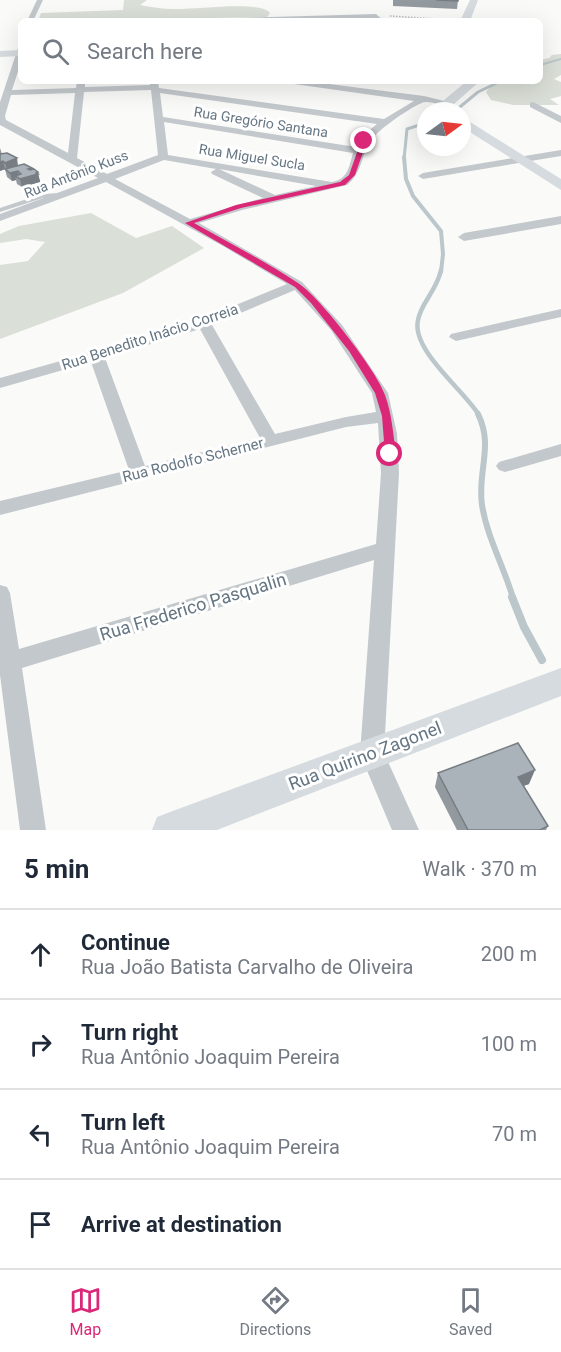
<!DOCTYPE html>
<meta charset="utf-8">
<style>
:root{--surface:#fff;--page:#f6f6f7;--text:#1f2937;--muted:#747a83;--line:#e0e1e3;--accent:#db2777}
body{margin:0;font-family:Roboto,sans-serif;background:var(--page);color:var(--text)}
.compass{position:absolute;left:417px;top:102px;width:54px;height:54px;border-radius:50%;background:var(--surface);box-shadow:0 6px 24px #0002;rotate:75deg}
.stop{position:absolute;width:18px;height:18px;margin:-14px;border:4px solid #db2777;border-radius:50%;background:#fff}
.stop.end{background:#db2777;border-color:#fff;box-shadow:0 2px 6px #0008}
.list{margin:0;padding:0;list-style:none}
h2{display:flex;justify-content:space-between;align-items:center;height:78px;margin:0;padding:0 24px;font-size:26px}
h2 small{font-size:20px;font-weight:400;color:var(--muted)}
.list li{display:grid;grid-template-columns:39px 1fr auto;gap:18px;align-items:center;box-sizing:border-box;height:90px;padding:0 24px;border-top:2px solid var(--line)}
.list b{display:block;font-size:22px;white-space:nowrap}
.list p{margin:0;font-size:20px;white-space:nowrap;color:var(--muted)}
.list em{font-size:20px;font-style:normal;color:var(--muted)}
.icon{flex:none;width:33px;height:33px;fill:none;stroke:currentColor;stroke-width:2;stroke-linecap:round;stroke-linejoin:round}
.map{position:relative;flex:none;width:561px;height:830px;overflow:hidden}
.search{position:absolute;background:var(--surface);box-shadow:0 6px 24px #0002;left:18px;right:18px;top:18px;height:66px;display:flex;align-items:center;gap:15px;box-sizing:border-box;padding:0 21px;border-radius:9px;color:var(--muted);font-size:22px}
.sheet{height:438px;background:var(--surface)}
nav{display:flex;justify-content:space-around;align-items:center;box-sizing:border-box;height:84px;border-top:2px solid var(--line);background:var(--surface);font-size:16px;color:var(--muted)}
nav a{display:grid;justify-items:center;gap:3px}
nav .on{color:var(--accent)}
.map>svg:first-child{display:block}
.green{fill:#dadfd7}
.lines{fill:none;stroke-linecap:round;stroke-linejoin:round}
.stream-far5{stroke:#bbc7cb;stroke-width:2}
.stream-far4{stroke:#bbc7cb;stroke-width:3}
.stream-far3{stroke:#bbc7cb;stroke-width:4}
.stream-far2{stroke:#bbc7cb;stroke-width:4.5}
.stream-far1{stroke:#bbc7cb;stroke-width:6}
.stream{stroke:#bbc7cb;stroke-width:8}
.path{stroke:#bbbfc2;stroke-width:1.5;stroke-dasharray:1.5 1.5;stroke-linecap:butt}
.lane{fill:#c3c8cc;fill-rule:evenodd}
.street{fill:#c3c8cc;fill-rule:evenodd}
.secondary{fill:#d6dbdf;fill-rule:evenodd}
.wall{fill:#929a9f}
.shaded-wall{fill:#777d82}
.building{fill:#aab3b9;stroke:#777d82;stroke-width:1.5}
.route{fill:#db2777}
.labels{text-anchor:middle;stroke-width:6;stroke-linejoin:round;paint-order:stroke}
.far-street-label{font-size:14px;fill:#657683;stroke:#fff}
.street-label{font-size:15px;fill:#657683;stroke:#fff}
.near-street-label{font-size:18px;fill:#657683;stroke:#fff}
</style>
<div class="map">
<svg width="561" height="830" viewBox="0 0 561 830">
<rect width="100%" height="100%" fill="#fafaf8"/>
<path class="green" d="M 124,0 L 147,0 L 140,5 C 151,7 162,9 173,9 C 195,10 259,0 270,13 L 267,17 L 38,21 L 41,13 L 123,10 Z
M 561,54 L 561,75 L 554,79 L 561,82 L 561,96 L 550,99 L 559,105 L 513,105 L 491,100 L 486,92 L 495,81 L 540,81 L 540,60 L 549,58 L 552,55 Z
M 91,213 L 136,238 L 172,226 L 204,248 L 123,293 L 0,339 L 0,265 L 28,261 L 45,242 L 26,239 L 0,243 L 0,234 L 19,226 Z"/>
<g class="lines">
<path class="stream-far5" d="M 540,65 L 561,59"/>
<path class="stream-far4" d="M 455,111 L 478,92 L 501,81
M 404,159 L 407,129 L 426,123"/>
<path class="stream-far3" d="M 404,157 L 406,179 L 413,196 L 441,231 L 443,254 L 441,272"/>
<path class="stream-far2" d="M 441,270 C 437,290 421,303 418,320 C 411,350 464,390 479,415"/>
<path class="stream-far1" d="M 478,414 C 494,446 477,472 482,505 C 487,537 504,567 513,598"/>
<path class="stream" d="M 512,597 L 524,627 L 542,660"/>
<path class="path" d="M 390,16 L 453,20"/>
<path class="lane" d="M 62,193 L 64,194 L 64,196 L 43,198 L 0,212 L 0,208 L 42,194 Z"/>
<path class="street" d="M 37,0 L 43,0 L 33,21 L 27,21 Z
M 376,14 L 384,21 L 377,21 L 374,18 L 197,21 L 200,19 Z
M 18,48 L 21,48 L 21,62 L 12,90 L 76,88 L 77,81 L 85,81 L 85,87 L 150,85 L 150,81 L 158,81 L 159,88 L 384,119 L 414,101 L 287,83 L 283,81 L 305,81 L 424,96 L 452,103 C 444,109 435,101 425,102 C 415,104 389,123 381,130 C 359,147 366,170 347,185 L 242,210 L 199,223 L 302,282 L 342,325 L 388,393 L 397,434 L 399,473 L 384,753 L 419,830 L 392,830 L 360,754 L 374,560 L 22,668 L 46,830 L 20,830 L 0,675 L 0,585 L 7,587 L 10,593 L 19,649 L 376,544 L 381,473 L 378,423 L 346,427 L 0,515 L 0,501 L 129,470 L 91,362 L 0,388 L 0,378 L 160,333 L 199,320 L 287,284 L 223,246 L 106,182 L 0,221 L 0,214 L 98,178 L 0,125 L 0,102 ZM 151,90 L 158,155 L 107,174 L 77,158 L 84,92 ZM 75,93 L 68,153 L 6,120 L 5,116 L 11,95 ZM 160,93 L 377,124 L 365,134 L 356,147 L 163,117 ZM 164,122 L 353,153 C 349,167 348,179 332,182 L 168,155 ZM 164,160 L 216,169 L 211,172 L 212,174 L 263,198 L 190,219 L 115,179 ZM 219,169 L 316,186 L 275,195 ZM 295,290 L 331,330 L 372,393 L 376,412 L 346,417 L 275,434 L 212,325 ZM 200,329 L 260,438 L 145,466 L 105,358 Z
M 533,102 L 561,116 L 561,123 L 530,107 L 530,103 Z
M 561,150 L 561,156 L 423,179 L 418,176 L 423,173 Z
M 561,216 L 561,224 L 464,241 L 458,237 L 464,233 Z
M 561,309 L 561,317 L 456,341 L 449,337 L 451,334 Z
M 561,444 L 561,456 L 505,472 L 499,470 L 496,466 L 499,462 Z"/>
<path class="secondary" d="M 470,0 L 478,0 L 470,21 L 460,21 Z
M 21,50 L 21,56 L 0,57 L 0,51 Z
M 467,81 L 480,81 L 454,104 L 456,111 L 444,111 L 441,107 L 444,100 Z
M 462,117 L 561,179 L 561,190 L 462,127 Z
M 561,668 L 561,696 L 217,830 L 152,830 L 157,817 L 170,812 Z"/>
</g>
<path class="wall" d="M 393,0 L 458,0 L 457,9 L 393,6 Z
M 0,148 L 2,154 L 18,166 L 33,170 L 40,180 L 40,182 L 22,187 L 17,184 L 16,180 L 12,181 L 7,177 L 5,169 L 0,171 Z
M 438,773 L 529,784 L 523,786 L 548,826 L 546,830 L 457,830 L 435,787 Z"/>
<path class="shaded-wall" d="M 17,158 L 18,166 L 7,170 L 5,163 Z
M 3,161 L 5,169 L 0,171 L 0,162 Z
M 18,171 L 19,178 L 15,176 L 16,180 L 12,181 L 10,173 Z
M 38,172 L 40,182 L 22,187 L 20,179 Z
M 535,770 L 529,784 L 512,790 L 518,777 Z"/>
<path class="building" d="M 436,0 L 458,0 L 458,1 Z
M 7,153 L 17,158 L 5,163 L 3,161 L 0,162 L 0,154 Z
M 24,164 L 32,168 L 28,169 L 30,170 L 34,169 L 38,172 L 36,173 L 38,174 L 20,179 L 15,176 L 21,174 L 18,171 L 10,173 L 5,169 Z
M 518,743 L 535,770 L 518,777 L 548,826 L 540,830 L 468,830 L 438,773 Z"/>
<path class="route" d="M 364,140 L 367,141 L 355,175 L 345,185 L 241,208 L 194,223 C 229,243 265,261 298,283 C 319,296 377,371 385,395 C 392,414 393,434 396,454 L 390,457 L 385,454 L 382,416 L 375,393 L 349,351 L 311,303 L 295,287 L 185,223 L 236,205 L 340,182 L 349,175 L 361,141 Z"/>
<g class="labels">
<g class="far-street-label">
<text transform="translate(261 122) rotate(9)" y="5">Rua Gregório Santana</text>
<text transform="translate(252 157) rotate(9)" y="5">Rua Miguel Sucla</text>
<text transform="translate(76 174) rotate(-21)" y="5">Rua Antônio Kuss</text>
</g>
<g class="street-label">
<text transform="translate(150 337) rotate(-18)" y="5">Rua Benedito Inácio Correia</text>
<text transform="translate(193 460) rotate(-14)" y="5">Rua Rodolfo Scherner</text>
</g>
<g class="near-street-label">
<text transform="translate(193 607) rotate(-17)" y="6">Rua Frederico Pasqualin</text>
<text transform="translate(365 756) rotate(-21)" y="6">Rua Quirino Zagonel</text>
</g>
</g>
</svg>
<svg class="compass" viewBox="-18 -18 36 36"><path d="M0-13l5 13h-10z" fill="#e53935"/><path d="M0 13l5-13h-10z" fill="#747a83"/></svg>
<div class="stop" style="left:390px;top:454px"></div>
<div class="stop end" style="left:364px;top:141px"></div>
<div class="search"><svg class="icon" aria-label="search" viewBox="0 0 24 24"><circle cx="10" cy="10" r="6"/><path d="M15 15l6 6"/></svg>Search here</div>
</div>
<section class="sheet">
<h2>5 min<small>Walk · 370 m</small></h2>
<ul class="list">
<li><svg class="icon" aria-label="ahead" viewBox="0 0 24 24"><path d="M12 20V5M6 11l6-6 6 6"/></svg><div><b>Continue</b><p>Rua João Batista Carvalho de Oliveira</p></div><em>200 m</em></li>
<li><svg class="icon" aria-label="right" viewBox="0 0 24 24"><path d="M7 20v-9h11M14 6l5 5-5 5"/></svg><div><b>Turn right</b><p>Rua Antônio Joaquim Pereira</p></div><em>100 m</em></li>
<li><svg class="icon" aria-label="left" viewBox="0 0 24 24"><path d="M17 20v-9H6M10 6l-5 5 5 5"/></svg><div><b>Turn left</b><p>Rua Antônio Joaquim Pereira</p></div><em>70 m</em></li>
<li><svg class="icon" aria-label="arrive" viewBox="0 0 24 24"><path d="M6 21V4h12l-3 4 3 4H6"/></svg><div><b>Arrive at destination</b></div></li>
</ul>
</section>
<nav>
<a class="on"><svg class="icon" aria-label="map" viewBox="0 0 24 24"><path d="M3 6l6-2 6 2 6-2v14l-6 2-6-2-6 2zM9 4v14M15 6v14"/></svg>Map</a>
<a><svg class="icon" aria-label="directions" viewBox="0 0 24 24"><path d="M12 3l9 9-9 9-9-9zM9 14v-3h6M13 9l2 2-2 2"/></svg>Directions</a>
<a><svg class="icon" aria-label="saved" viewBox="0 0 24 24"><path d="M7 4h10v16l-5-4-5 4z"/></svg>Saved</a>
</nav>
